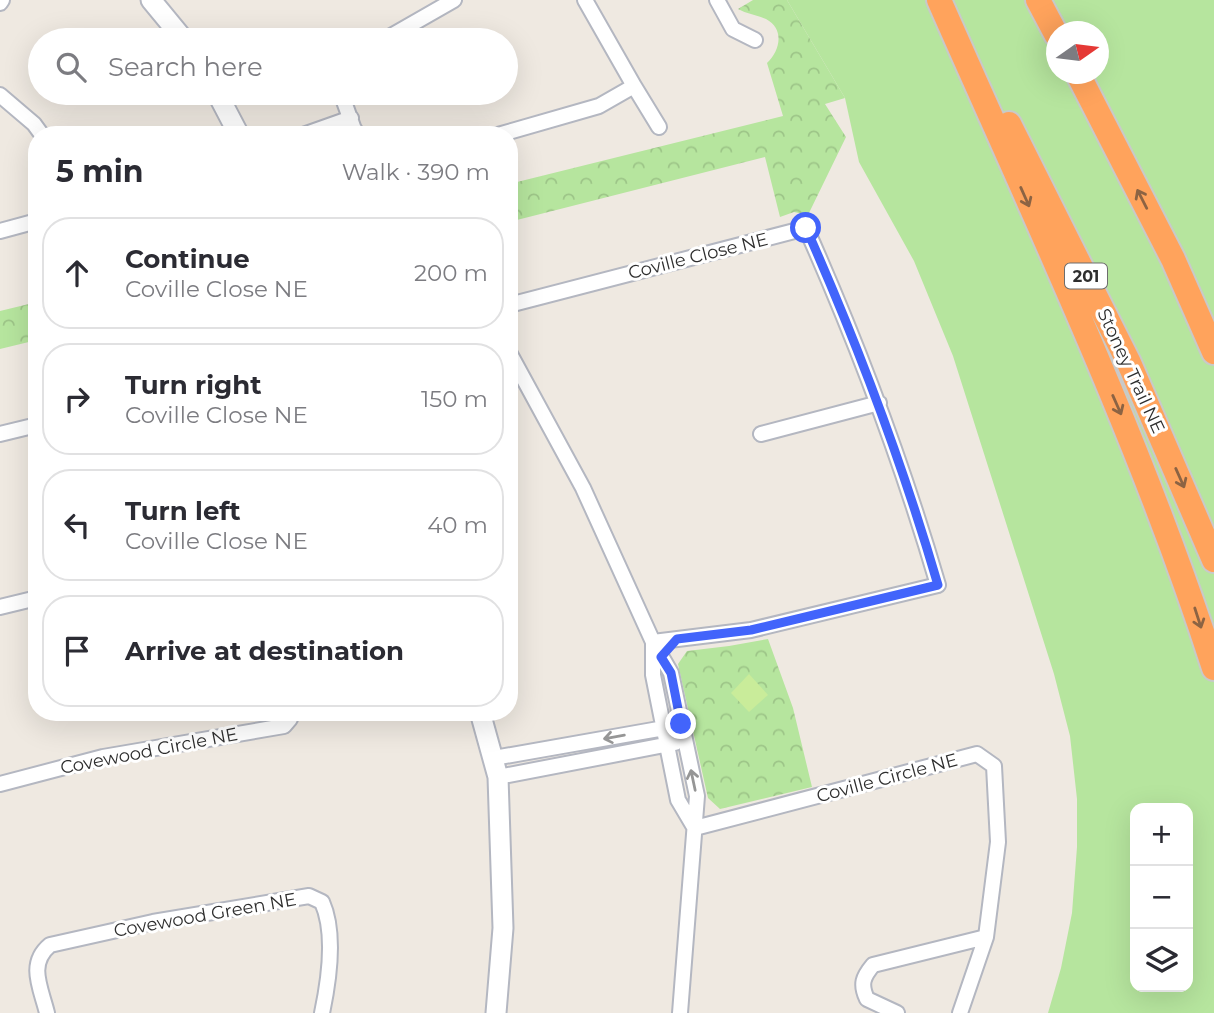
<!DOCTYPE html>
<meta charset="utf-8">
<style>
:root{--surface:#fff;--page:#f2f2f3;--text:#2b2b33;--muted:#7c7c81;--line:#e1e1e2}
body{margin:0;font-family:Montserrat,sans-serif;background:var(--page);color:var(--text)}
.controls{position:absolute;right:21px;bottom:21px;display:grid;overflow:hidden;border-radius:14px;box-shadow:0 7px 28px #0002}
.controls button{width:63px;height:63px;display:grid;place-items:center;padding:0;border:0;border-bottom:2px solid var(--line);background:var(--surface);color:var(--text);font:35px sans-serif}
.compass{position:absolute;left:1046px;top:21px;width:63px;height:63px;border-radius:50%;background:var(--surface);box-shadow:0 7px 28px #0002;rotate:76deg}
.stop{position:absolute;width:21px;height:21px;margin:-16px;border:5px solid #4264fb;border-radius:50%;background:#fff}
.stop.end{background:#4264fb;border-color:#fff;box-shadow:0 2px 7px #0008}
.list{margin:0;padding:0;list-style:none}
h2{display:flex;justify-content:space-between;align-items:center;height:91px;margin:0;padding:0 28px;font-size:30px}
h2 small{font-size:23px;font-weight:400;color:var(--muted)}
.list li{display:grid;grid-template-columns:46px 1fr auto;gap:21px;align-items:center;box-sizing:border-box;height:112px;margin:0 14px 14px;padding:0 14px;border:2px solid var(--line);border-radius:28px}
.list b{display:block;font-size:26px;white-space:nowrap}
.list p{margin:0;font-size:23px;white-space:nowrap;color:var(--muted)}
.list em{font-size:23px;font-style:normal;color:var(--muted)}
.icon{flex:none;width:38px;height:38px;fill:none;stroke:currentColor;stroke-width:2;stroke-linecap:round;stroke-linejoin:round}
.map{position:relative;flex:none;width:1214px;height:1013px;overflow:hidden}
.search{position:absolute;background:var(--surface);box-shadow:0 7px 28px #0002;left:28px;top:28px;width:490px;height:77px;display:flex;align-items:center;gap:18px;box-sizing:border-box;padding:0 24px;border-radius:38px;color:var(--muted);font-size:26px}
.panel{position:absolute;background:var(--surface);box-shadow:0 7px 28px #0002;left:28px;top:126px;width:490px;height:595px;border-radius:28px}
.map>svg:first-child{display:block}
.grass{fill:#b6e59e;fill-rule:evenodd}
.park{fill:url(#park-crowns)}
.pitch{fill:#c9ec9a}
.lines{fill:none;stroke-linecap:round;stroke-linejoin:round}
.street-casing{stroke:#b4b7c1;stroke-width:18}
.secondary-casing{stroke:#b4b7c1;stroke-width:23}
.highway-casing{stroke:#c9c9c9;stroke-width:28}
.street{stroke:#fff;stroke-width:14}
.secondary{stroke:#fff;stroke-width:19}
.highway{stroke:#ffa35c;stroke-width:24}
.oneway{stroke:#8c6343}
.oneway2{stroke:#969696}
.route{stroke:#4264fb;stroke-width:9}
.labels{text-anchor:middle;stroke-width:6;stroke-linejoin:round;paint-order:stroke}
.shield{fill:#fff;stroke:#6d6d6d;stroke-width:2}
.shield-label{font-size:16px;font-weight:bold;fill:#2e2e2e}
.street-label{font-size:18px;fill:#2e2e2e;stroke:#fff}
</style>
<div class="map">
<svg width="1214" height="1013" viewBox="0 0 1214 1013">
<defs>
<pattern id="park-crowns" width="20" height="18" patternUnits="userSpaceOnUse" patternTransform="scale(1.75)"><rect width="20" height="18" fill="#b6e59e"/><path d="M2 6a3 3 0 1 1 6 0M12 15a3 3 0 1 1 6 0" fill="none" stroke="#9dc588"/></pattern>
</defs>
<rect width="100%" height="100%" fill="#efe9e1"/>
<path class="grass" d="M 787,0 L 1214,0 L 1214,1013 L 1048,1013 L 1061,968 L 1072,913 L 1077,847 L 1077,799 L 1070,736 L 1054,674 L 953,356 L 914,261 L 859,162 L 845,98 ZM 1056,32 L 1098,32 L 1098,74 L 1056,74 ZM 1135,808 L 1188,808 L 1188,987 L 1135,987 Z"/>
<path class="park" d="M 753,0 L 787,0 L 845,98 L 825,104 L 846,137 L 808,215 L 794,212 L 780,217 L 765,157 L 509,222 L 509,184 L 783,116 L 767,63 C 780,51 785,29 766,19 C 757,15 747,14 738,9 Z
M 37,302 L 37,340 L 0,349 L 0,311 Z
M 768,639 L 793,708 L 812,787 L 720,809 L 708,798 L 678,664 L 687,651 L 729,646 Z"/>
<path class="pitch" d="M 749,674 L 768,695 L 749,712 L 731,693 Z"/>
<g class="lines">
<defs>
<path id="street" d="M 585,0 L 634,86
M 717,0 L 733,29 L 755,40
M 0,3 L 2,0
M 384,40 L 454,0
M 341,93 L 356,135
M 0,95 L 34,124 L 42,135
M 303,135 L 351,118
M 340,135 L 355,130
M 498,135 L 599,106 L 634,86 L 659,127
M 0,231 L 37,221
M 509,305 L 806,228 C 858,345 902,462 938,585 L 751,630 L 653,642
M 509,352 L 583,488 L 653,642 L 671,673 L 697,796 L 680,1013
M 0,434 L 37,425
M 761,434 L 879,403
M 0,607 L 37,598
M 653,644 L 653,675 L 678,800 L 694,827
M 494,758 L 670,727
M 498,777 L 675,743
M 0,784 L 103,757 L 284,726 L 290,719 L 290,712
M 695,828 L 977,754 L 994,766 L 998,842 L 986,937 L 960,1013
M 47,1013 C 41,988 27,964 50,945 L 153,922 L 309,896 L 322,902 C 336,933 329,980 322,1013
M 897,1013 L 867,999 C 860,984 863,977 873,965 L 986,937"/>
<path id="secondary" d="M 151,0 L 184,40
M 217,93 L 239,135
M 480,712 L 498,777 L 503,928 L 496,1013"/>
<path id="highway" d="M 939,0 C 1036,220 1140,439 1214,668
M 1038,0 L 1056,34
M 1078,74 L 1173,259 L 1214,352
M 1009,124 L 1129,363 L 1214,560"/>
</defs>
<use href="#street" class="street-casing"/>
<use href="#secondary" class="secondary-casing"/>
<use href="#highway" class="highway-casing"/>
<use href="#street" class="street"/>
<use href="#secondary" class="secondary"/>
<use href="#highway" class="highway"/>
</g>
<defs><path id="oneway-shaft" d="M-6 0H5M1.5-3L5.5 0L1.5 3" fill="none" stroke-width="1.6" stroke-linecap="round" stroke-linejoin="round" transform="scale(1.75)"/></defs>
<g class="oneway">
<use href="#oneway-shaft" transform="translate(1025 197) rotate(66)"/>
<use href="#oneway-shaft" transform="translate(1142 199) rotate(-117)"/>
<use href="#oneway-shaft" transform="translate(1117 405) rotate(66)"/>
<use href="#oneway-shaft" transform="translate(1180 478) rotate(66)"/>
<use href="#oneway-shaft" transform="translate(1198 618) rotate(72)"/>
</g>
<g class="oneway2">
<use href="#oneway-shaft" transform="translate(614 737) rotate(170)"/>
<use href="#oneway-shaft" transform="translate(693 780) rotate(-102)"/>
</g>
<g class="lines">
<path class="route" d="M 681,724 L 671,673 L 661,657 L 677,639 L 751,630 L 938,585 C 902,462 858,345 806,228"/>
</g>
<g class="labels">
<rect class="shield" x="1065" y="263.5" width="42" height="25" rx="5"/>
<g class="shield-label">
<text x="1086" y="282">201</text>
</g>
<g class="street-label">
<text transform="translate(698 256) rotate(-14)" y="6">Coville Close NE</text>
<text transform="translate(1131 371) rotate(65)" y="6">Stoney Trail NE</text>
<text transform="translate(149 751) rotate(-11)" y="6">Covewood Circle NE</text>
<text transform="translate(887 778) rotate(-15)" y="6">Coville Circle NE</text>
<text transform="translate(205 915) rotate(-10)" y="6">Covewood Green NE</text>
</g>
</g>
</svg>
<div class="controls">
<button>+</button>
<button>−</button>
<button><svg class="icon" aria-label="layers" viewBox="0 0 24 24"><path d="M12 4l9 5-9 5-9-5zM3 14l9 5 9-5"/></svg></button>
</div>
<svg class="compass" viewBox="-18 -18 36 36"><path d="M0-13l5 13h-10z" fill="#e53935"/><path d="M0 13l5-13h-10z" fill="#7c7c81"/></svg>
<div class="stop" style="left:806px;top:228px"></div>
<div class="stop end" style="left:681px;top:724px"></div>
<div class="search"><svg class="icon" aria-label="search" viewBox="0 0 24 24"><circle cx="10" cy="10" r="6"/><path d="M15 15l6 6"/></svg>Search here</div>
<section class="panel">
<h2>5 min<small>Walk · 390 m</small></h2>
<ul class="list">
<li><svg class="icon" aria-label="ahead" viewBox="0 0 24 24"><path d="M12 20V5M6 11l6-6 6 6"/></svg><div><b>Continue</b><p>Coville Close NE</p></div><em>200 m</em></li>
<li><svg class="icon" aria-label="right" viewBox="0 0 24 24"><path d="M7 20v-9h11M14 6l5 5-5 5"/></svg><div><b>Turn right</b><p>Coville Close NE</p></div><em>150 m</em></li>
<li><svg class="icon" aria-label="left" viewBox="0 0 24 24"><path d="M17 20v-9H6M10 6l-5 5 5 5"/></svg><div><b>Turn left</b><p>Coville Close NE</p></div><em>40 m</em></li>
<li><svg class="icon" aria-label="arrive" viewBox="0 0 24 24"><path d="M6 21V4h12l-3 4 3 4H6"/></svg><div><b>Arrive at destination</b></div></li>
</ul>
</section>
</div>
